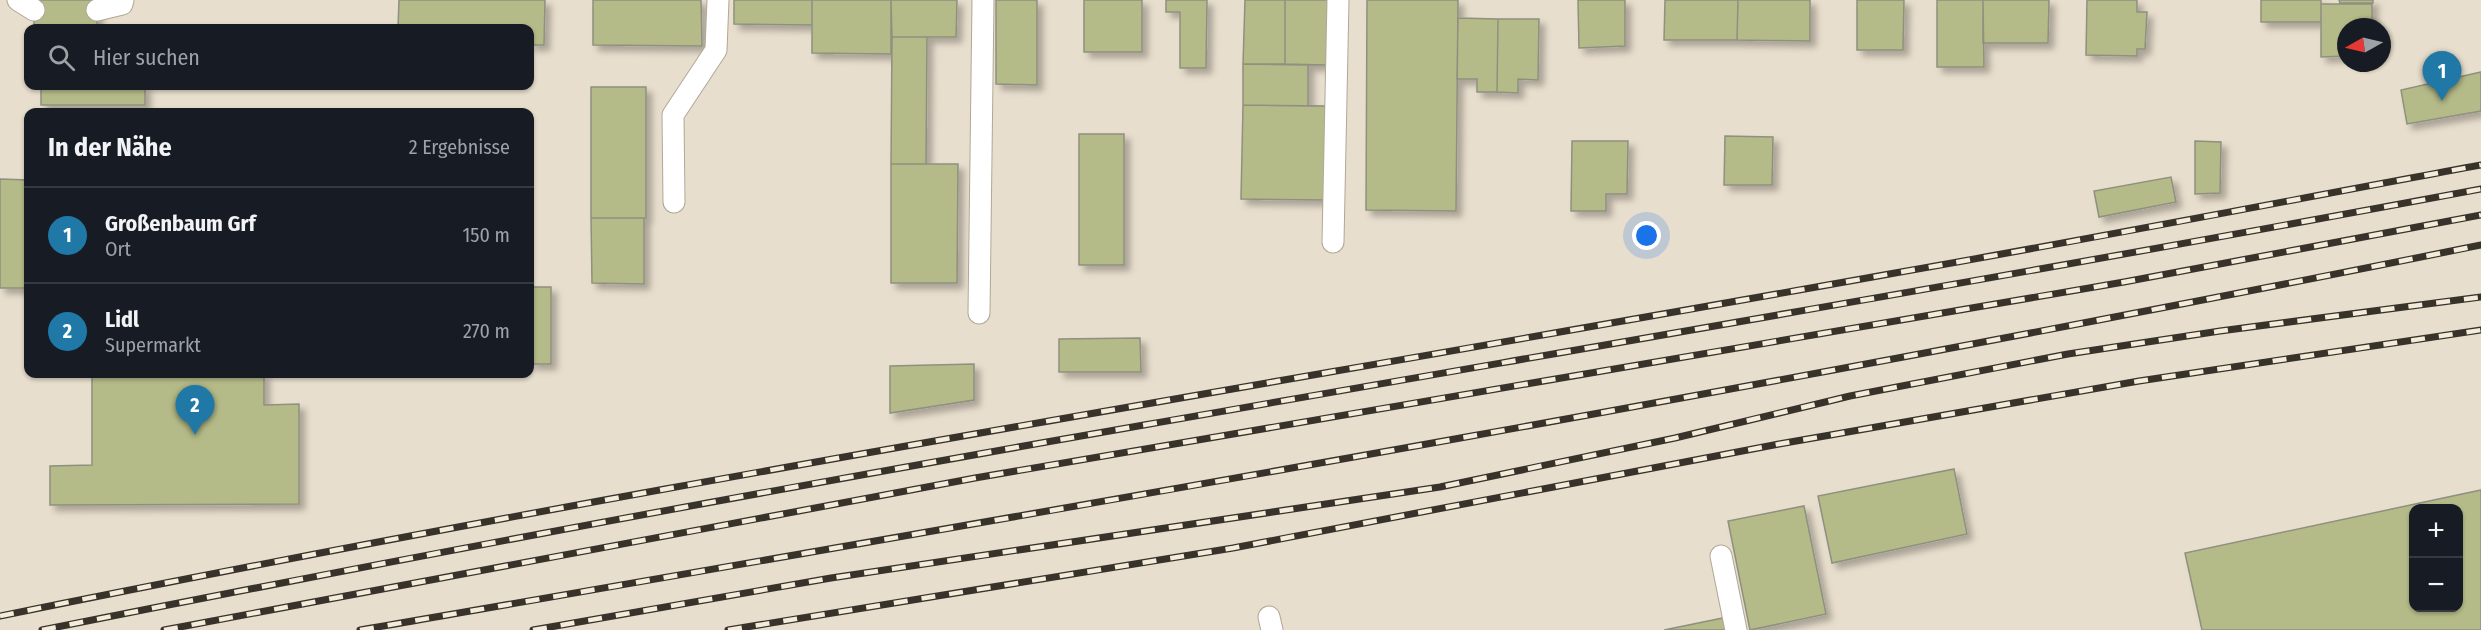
<!DOCTYPE html>
<html lang="de">
<meta charset="utf-8">
<style>
:root{--surface:#171b24;--page:#242831;--text:#f1f3f6;--muted:#9ea1a6;--line:#363941;--accent:#1f78a6}
body{margin:0;font-family:"Fira Sans Condensed",sans-serif;background:var(--page);color:var(--text)}
.controls{position:absolute;right:18px;bottom:18px;display:grid;overflow:hidden;border-radius:12px;box-shadow:0 2px 4px #0004}
.controls button{width:54px;height:54px;display:grid;place-items:center;padding:0;border:0;border-bottom:2px solid var(--line);background:var(--surface);color:var(--text);font:30px sans-serif}
.compass{position:absolute;left:2337px;top:18px;width:54px;height:54px;border-radius:50%;background:var(--surface);box-shadow:0 2px 4px #0004;rotate:262deg}
.you{position:absolute;left:1647px;top:236px;width:21px;height:21px;margin:-15px;border:4px solid #fff;border-radius:50%;background:#1a73e8;box-shadow:0 0 0 9px #1a73e833}
.badge{display:grid;place-items:center;width:39px;height:39px;border-radius:50%;background:var(--accent);color:#fff;font-size:20px;font-weight:700}
.pin{position:absolute;translate:-50% -50px;filter:drop-shadow(0 2px 3px #0008)}
.pin::after{content:'';position:absolute;top:32px;width:21px;height:18px;background:inherit;clip-path:polygon(0 0,100% 0,50% 100%)}
.list{margin:0;padding:0;list-style:none}
h2{display:flex;justify-content:space-between;align-items:center;height:78px;margin:0;padding:0 24px;font-size:26px}
h2 small{font-size:20px;font-weight:400;color:var(--muted)}
.list li{display:grid;grid-template-columns:39px 1fr auto;gap:18px;align-items:center;box-sizing:border-box;height:96px;padding:0 24px;border-top:2px solid var(--line)}
.list b{display:block;font-size:22px;white-space:nowrap}
.list p{margin:0;font-size:20px;white-space:nowrap;color:var(--muted)}
.list em{font-size:20px;font-style:normal;color:var(--muted)}
.icon{flex:none;width:33px;height:33px;fill:none;stroke:currentColor;stroke-width:2;stroke-linecap:round;stroke-linejoin:round}
.map{position:relative;flex:none;width:2481px;height:630px;overflow:hidden}
.search{position:absolute;background:var(--surface);box-shadow:0 2px 4px #0004;left:24px;top:24px;width:510px;height:66px;display:flex;align-items:center;gap:15px;box-sizing:border-box;padding:0 21px;border-radius:12px;color:var(--muted);font-size:22px}
.panel{position:absolute;background:var(--surface);box-shadow:0 2px 4px #0004;left:24px;top:108px;width:510px;height:270px;border-radius:12px}
.map>svg:first-child{display:block}
.building{fill:#b5bb88;stroke:#8e917f;stroke-width:1.5;fill-rule:evenodd;filter:url(#shadow)}
.lines{fill:none;stroke-linecap:round;stroke-linejoin:round}
.lane-casing{stroke:#b0a797;stroke-width:23}
.lane{stroke:#fff;stroke-width:21}
.rail-casing{stroke:#37332b;stroke-width:7}
.rail{stroke:#f5ebda;stroke-width:4.5;stroke-dasharray:14;stroke-linecap:butt}
</style>
<div class="map">
<svg width="2481" height="630" viewBox="0 0 2481 630">
<defs>
<filter id="shadow"><feDropShadow dx="5.5" dy="5.5" stdDeviation="3" flood-color="#0004"/></filter>
</defs>
<rect width="100%" height="100%" fill="#e8decd"/>
<path class="building" d="M 34,0 L 97,0 L 97,28 L 34,28 Z
M 399,0 L 545,0 L 544,45 L 530,45 L 530,28 L 398,28 Z
M 593,0 L 701,0 L 702,46 L 593,45 Z
M 734,0 L 812,0 L 812,25 L 734,24 Z
M 812,0 L 891,0 L 891,54 L 812,53 Z
M 891,0 L 957,0 L 956,37 L 892,37 Z
M 996,0 L 1037,0 L 1037,85 L 996,84 Z
M 1084,0 L 1142,0 L 1142,52 L 1084,52 Z
M 1166,0 L 1207,0 L 1206,68 L 1180,68 L 1180,12 L 1166,12 Z
M 1245,0 L 1285,0 L 1285,64 L 1243,64 Z
M 1285,0 L 1328,0 L 1327,65 L 1285,64 Z
M 1367,0 L 1458,0 L 1456,211 L 1366,210 Z
M 1578,0 L 1625,0 L 1625,46 L 1579,48 Z
M 1665,0 L 1738,0 L 1737,40 L 1664,40 Z
M 1738,0 L 1810,0 L 1810,41 L 1737,40 Z
M 1857,0 L 1904,0 L 1903,50 L 1857,50 Z
M 1937,0 L 1983,0 L 1984,67 L 1937,67 Z
M 1983,0 L 2049,0 L 2048,43 L 1983,43 Z
M 2087,0 L 2137,0 L 2137,12 L 2147,12 L 2145,49 L 2137,49 L 2137,56 L 2086,55 Z
M 2261,0 L 2321,0 L 2321,22 L 2261,22 Z
M 2339,0 L 2373,0 L 2373,3 L 2340,3 Z
M 2321,4 L 2372,4 L 2372,27 L 2346,27 L 2346,56 L 2321,57 Z
M 1458,18 L 1498,19 L 1497,92 L 1477,92 L 1477,79 L 1457,79 Z
M 1498,19 L 1539,19 L 1538,80 L 1518,79 L 1518,93 L 1497,92 Z
M 892,37 L 927,37 L 926,164 L 891,164 Z
M 1243,64 L 1308,65 L 1308,106 L 1243,105 Z
M 2481,72 L 2481,111 L 2407,124 L 2401,90 Z
M 41,86 L 145,86 L 145,105 L 41,105 Z
M 591,87 L 646,87 L 646,218 L 591,218 Z
M 1243,105 L 1327,106 L 1325,200 L 1241,199 Z
M 1079,134 L 1124,134 L 1124,265 L 1079,265 Z
M 1725,136 L 1773,137 L 1772,185 L 1724,185 Z
M 1572,141 L 1628,141 L 1627,194 L 1606,194 L 1606,211 L 1571,211 Z
M 2195,141 L 2221,142 L 2220,193 L 2195,194 Z
M 891,164 L 958,164 L 957,283 L 891,283 Z
M 2171,177 L 2176,202 L 2099,217 L 2094,191 Z
M 0,179 L 28,180 L 28,288 L 0,288 Z
M 591,218 L 644,218 L 644,284 L 592,283 Z
M 530,287 L 551,287 L 551,364 L 530,364 Z
M 1140,338 L 1141,372 L 1059,372 L 1059,339 Z
M 974,364 L 974,400 L 890,413 L 890,366 Z
M 92,374 L 264,374 L 264,405 L 299,404 L 299,504 L 50,505 L 50,466 L 92,465 Z
M 1954,469 L 1967,534 L 1832,563 L 1818,496 Z
M 2481,490 L 2481,630 L 2202,630 L 2185,553 ZM 2414,508 L 2458,508 L 2458,608 L 2414,608 Z
M 1804,506 L 1826,614 L 1750,630 L 1728,521 Z
M 1723,618 L 1726,630 L 1664,630 Z"/>
<g class="lines">
<defs>
<path id="lane" d="M 18,0 L 34,10
M 97,10 L 122,4 L 123,0
M 674,202 L 673,115 L 716,50 L 718,0
M 1333,242 L 1338,0
M 979,313 L 983,0
M 1721,556 L 1736,630
M 1269,617 L 1272,630"/>
</defs>
<use href="#lane" class="lane-casing"/>
<use href="#lane" class="lane"/>
<defs>
<path id="rail" d="M 0,616 C 629,488 1263,386 1895,273 C 2091,239 2286,201 2481,165
M 42,630 C 408,557 776,489 1144,425 C 1590,347 2036,272 2481,189
M 164,630 L 975,478 L 2124,282 L 2481,215
M 360,630 C 1068,508 1776,387 2481,245
M 533,630 L 831,578 L 1440,487 L 1675,438 L 1850,396 L 2068,354 L 2220,331 L 2481,297
M 728,630 L 1233,548 L 1779,444 L 2139,381 L 2481,330"/>
</defs>
<use href="#rail" class="rail-casing"/>
<use href="#rail" class="rail"/>
</g>
</svg>
<div class="controls">
<button>+</button>
<button>−</button>
</div>
<svg class="compass" viewBox="-18 -18 36 36"><path d="M0-13l5 13h-10z" fill="#e53935"/><path d="M0 13l5-13h-10z" fill="#9ea1a6"/></svg>
<div class="you"></div>
<div class="pin badge" style="left:2442px;top:101px">1</div>
<div class="pin badge" style="left:195px;top:435px">2</div>
<div class="search"><svg class="icon" aria-label="search" viewBox="0 0 24 24"><circle cx="10" cy="10" r="6"/><path d="M15 15l6 6"/></svg>Hier suchen</div>
<section class="panel">
<h2>In der Nähe<small>2 Ergebnisse</small></h2>
<ul class="list">
<li><span class="badge">1</span><div><b>Großenbaum Grf</b><p>Ort</p></div><em>150 m</em></li>
<li><span class="badge">2</span><div><b>Lidl</b><p>Supermarkt</p></div><em>270 m</em></li>
</ul>
</section>
</div>
